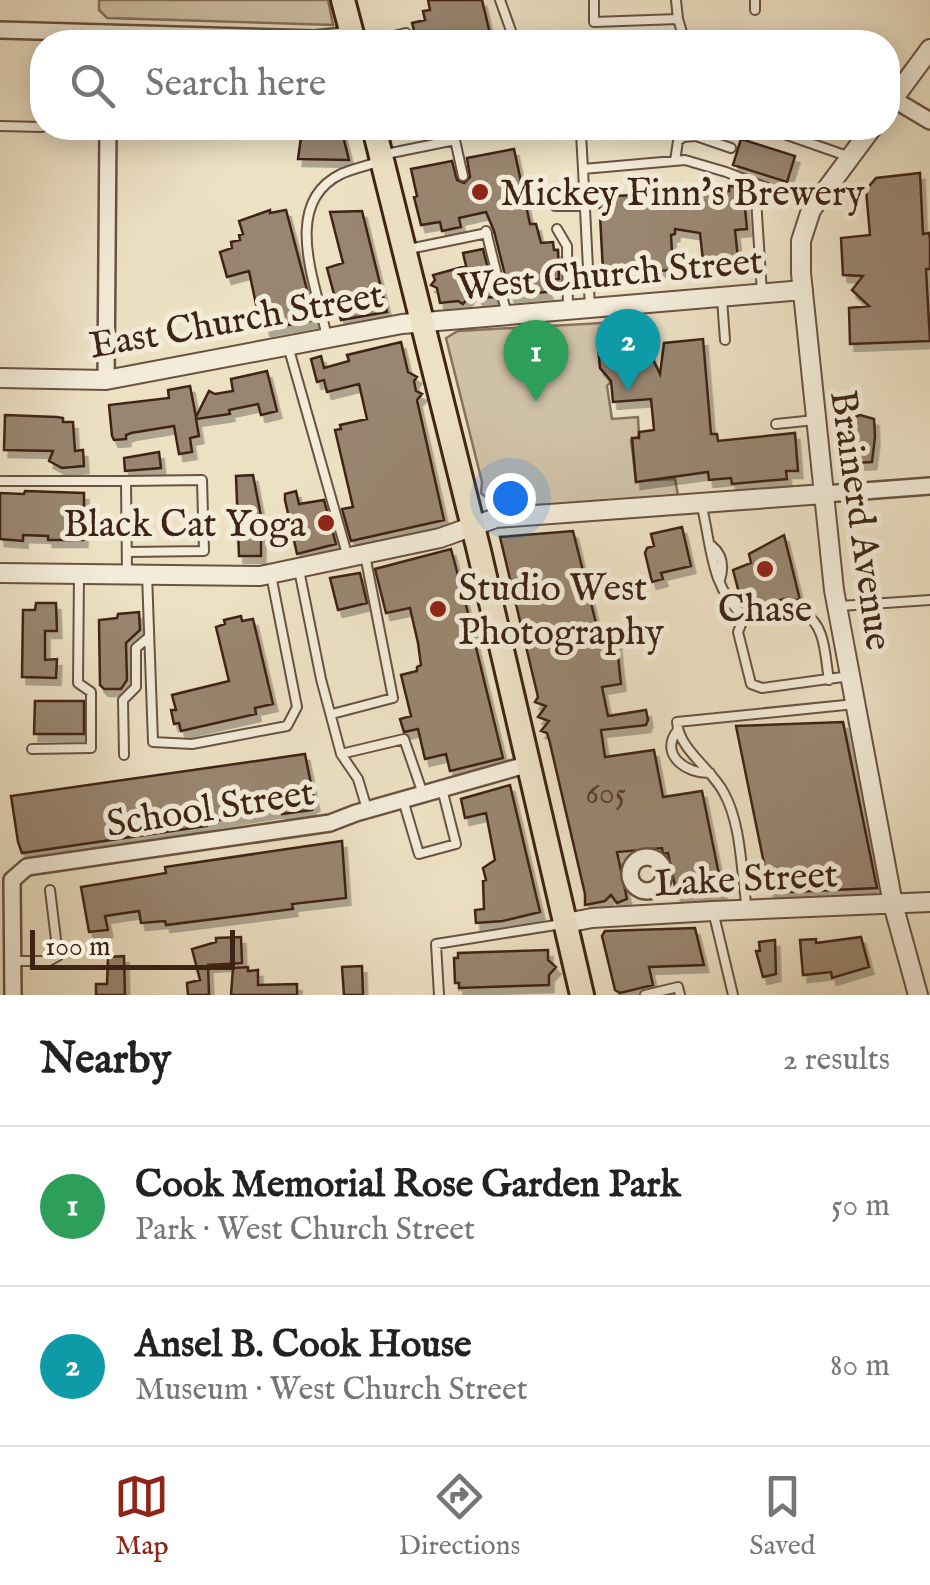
<!DOCTYPE html>
<meta charset="utf-8">
<style>
:root{--surface:#fff;--page:#f6f6f6;--text:#222;--muted:#767676;--line:#e0e0e0;--accent:#8f2418}
body{margin:0;font-family:"IM FELL English",serif;background:var(--page);color:var(--text)}
.scale{position:absolute;left:30px;bottom:25px;width:205px;box-sizing:border-box;padding-left:10px;border:5px solid #3f2415;border-top:0;font-size:28px;line-height:35px;white-space:nowrap;color:#3f2415;-webkit-text-stroke:8px #f3ecd9;paint-order:stroke}
.you{position:absolute;left:510px;top:498px;width:35px;height:35px;margin:-25px;border:8px solid #fff;border-radius:50%;background:#1a73e8;box-shadow:0 0 0 15px #1a73e833}
.badge{display:grid;place-items:center;width:65px;height:65px;border-radius:50%;background:var(--accent);color:#fff;font-size:32px;font-weight:700}
.pin{position:absolute;translate:-50% -82px;filter:drop-shadow(0 2px 5px #0008)}
.pin::after{content:'';position:absolute;top:52px;width:35px;height:30px;background:inherit;clip-path:polygon(0 0,100% 0,50% 100%)}
.list{margin:0;padding:0;list-style:none}
h2{display:flex;justify-content:space-between;align-items:center;height:130px;margin:0;padding:0 40px;font-size:42px}
h2 small{font-size:32px;font-weight:400;color:var(--muted)}
.list li{display:grid;grid-template-columns:65px 1fr auto;gap:30px;align-items:center;box-sizing:border-box;height:160px;padding:0 40px;border-top:2px solid var(--line)}
.list b{display:block;font-size:38px;white-space:nowrap}
.list p{margin:0;font-size:32px;white-space:nowrap;color:var(--muted)}
.list em{font-size:32px;font-style:normal;color:var(--muted)}
.icon{flex:none;width:55px;height:55px;fill:none;stroke:currentColor;stroke-width:2;stroke-linecap:round;stroke-linejoin:round}
.map{position:relative;flex:none;width:930px;height:995px;overflow:hidden}
.search{position:absolute;background:var(--surface);box-shadow:0 5px 25px #0003;left:30px;right:30px;top:30px;height:110px;display:flex;align-items:center;gap:25px;box-sizing:border-box;padding:0 35px;border-radius:40px;color:var(--muted);font-size:38px}
.sheet{height:450px;background:var(--surface)}
nav{display:flex;justify-content:space-around;align-items:center;box-sizing:border-box;height:140px;border-top:2px solid var(--line);background:var(--surface);font-size:28px;color:var(--muted)}
nav a{display:grid;justify-items:center;gap:5px}
nav .on{color:var(--accent)}
.map>svg:first-child{display:block}
.green{fill:#cfc1a6;stroke:#87725e;stroke-width:2.5}
.building{fill:#998670;stroke:#3f2415;stroke-width:2.5;filter:url(#shadow)}
.lines{fill:none;stroke-linecap:round;stroke-linejoin:round}
.service-casing{stroke:#6a5341;stroke-width:12}
.minor-casing{stroke:#6a5341;stroke-width:20}
.tertiary-casing{stroke:#6a5341;stroke-width:22}
.primary-casing{stroke:#3f2415;stroke-width:28}
.service{stroke:#f3ecd9;stroke-width:8}
.minor{stroke:#f3ecd9;stroke-width:15}
.tertiary{stroke:#f3ecd9;stroke-width:18}
.primary{stroke:#ede1c4;stroke-width:22}
.poi-dot{fill:#8f2418;stroke:#f3ecd9;stroke-width:4}
.labels{text-anchor:middle;stroke-width:10;stroke-linejoin:round;paint-order:stroke}
.number-label{font-size:32px;fill:#563c2c}
.poi-label{font-size:38px;fill:#3f2415;stroke:#f3ecd9;text-anchor:start}
.street-label{font-size:38px;fill:#3f2415;stroke:#f3ecd9}
</style>
<div class="map">
<svg width="930" height="995" viewBox="0 0 930 995">
<defs>
<filter id="shadow"><feDropShadow dx="4.5" dy="7" stdDeviation="0" flood-color="#0004"/></filter>
</defs>
<rect width="100%" height="100%" fill="#ede1c4"/>
<filter id="stains"><feTurbulence type="fractalNoise" baseFrequency=".002" numOctaves="4"/><feColorMatrix values="0 0 0 0 .2 0 0 0 0 .09 0 0 0 0 .02 0 0 0 .5 -.17"/></filter>
<radialGradient id="worn" r=".72"><stop offset=".6" stop-color="#630" stop-opacity="0"/><stop offset="1" stop-color="#630" stop-opacity=".3"/></radialGradient>
<path class="green" d="M 99,0 L 328,0 L 333,25 L 107,18 L 99,10 Z
M 638,321 L 637,355 L 607,386 L 612,419 L 638,417 L 639,436 L 631,440 L 636,481 L 675,479 L 679,501 L 496,506 L 481,493 L 482,482 L 446,338 L 458,331 Z"/>
<path class="building" d="M 428,0 L 482,0 L 492,42 L 442,42 L 441,38 L 431,41 L 429,34 L 416,38 L 412,23 L 425,20 L 423,11 L 430,10 Z
M 309,128 L 341,128 L 349,160 L 298,159 L 302,130 L 310,130 Z
M 741,139 L 795,156 L 787,182 L 733,165 Z
M 514,149 L 530,224 L 536,224 L 541,243 L 553,242 L 554,250 L 558,250 L 559,279 L 544,280 L 548,292 L 510,295 L 494,231 L 486,212 L 459,218 L 461,227 L 442,231 L 440,222 L 421,225 L 414,197 L 417,196 L 411,169 L 452,161 L 457,180 L 464,183 L 470,177 L 467,158 Z
M 920,173 L 923,234 L 929,233 L 930,239 L 930,269 L 926,269 L 930,341 L 850,344 L 849,308 L 869,306 L 852,290 L 863,276 L 843,275 L 841,238 L 870,235 L 866,190 L 876,178 Z
M 729,186 L 743,187 L 747,229 L 735,230 L 739,268 L 704,270 L 700,233 L 675,229 L 675,234 L 671,235 L 673,270 L 656,271 L 656,265 L 603,271 L 599,197 L 670,193 L 671,209 L 696,208 L 698,194 L 729,191 Z
M 270,210 L 270,213 L 286,210 L 315,320 L 266,329 L 261,308 L 257,309 L 249,271 L 227,277 L 220,252 L 232,248 L 231,242 L 240,240 L 239,235 L 243,234 L 239,221 Z
M 362,211 L 387,312 L 341,320 L 327,268 L 343,263 L 330,212 Z
M 483,249 L 495,297 L 478,298 L 476,288 L 463,304 L 458,301 L 440,303 L 437,288 L 431,285 L 435,280 L 433,275 L 466,266 L 463,253 Z
M 703,339 L 711,434 L 717,434 L 718,441 L 795,433 L 798,471 L 786,471 L 787,479 L 732,484 L 731,478 L 709,480 L 708,472 L 636,482 L 632,438 L 639,438 L 639,432 L 654,430 L 651,399 L 613,402 L 611,381 L 600,368 L 598,346 L 645,343 L 660,374 L 664,343 Z
M 401,342 L 408,372 L 417,377 L 414,381 L 416,391 L 422,394 L 417,400 L 444,520 L 351,541 L 342,509 L 353,507 L 335,430 L 341,429 L 340,425 L 367,419 L 359,384 L 327,392 L 324,380 L 317,382 L 311,359 L 321,356 L 324,368 L 349,361 L 347,355 Z
M 267,371 L 277,411 L 261,415 L 258,404 L 229,410 L 230,414 L 196,419 L 199,436 L 190,438 L 192,452 L 179,454 L 174,426 L 131,433 L 126,435 L 126,439 L 114,440 L 112,436 L 109,405 L 169,398 L 168,390 L 190,386 L 196,417 L 209,391 L 215,394 L 233,391 L 231,379 Z
M 5,415 L 57,417 L 63,418 L 63,422 L 73,422 L 75,451 L 83,450 L 84,466 L 62,468 L 49,461 L 53,451 L 4,450 Z
M 860,415 L 874,419 L 875,437 L 872,462 L 856,463 L 852,418 Z
M 159,452 L 161,468 L 125,471 L 124,458 Z
M 253,475 L 261,516 L 261,556 L 239,556 L 236,476 Z
M 25,491 L 84,493 L 84,513 L 80,516 L 84,520 L 83,540 L 48,540 L 48,536 L 23,535 L 23,541 L 0,539 L 0,493 L 24,494 Z
M 296,491 L 299,504 L 324,500 L 336,544 L 297,554 L 285,500 L 285,494 Z
M 682,527 L 691,566 L 661,573 L 663,579 L 652,582 L 645,553 L 647,548 L 654,546 L 651,534 Z
M 573,531 L 600,639 L 616,637 L 621,684 L 602,687 L 608,716 L 646,710 L 648,720 L 646,725 L 601,730 L 605,757 L 654,750 L 663,797 L 702,791 L 723,894 L 708,897 L 677,896 L 668,853 L 663,854 L 662,848 L 617,852 L 627,899 L 617,903 L 611,895 L 605,901 L 585,905 L 585,894 L 549,739 L 547,733 L 541,731 L 549,721 L 538,717 L 546,706 L 535,702 L 538,697 L 500,537 Z
M 784,535 L 800,600 L 784,599 L 765,605 L 750,601 L 738,589 L 733,570 L 751,563 L 749,554 Z
M 451,549 L 472,628 L 476,630 L 473,635 L 503,758 L 450,771 L 446,754 L 425,759 L 418,729 L 404,732 L 400,719 L 411,716 L 401,675 L 417,671 L 417,667 L 421,665 L 418,643 L 410,608 L 386,613 L 375,569 Z
M 360,573 L 367,603 L 338,610 L 330,578 Z
M 36,603 L 56,603 L 57,631 L 45,631 L 45,660 L 57,659 L 56,678 L 22,677 L 23,610 L 35,610 Z
M 139,612 L 140,630 L 126,643 L 127,680 L 121,689 L 104,689 L 100,685 L 99,620 L 117,618 L 118,614 Z
M 241,616 L 242,621 L 253,619 L 273,704 L 255,708 L 256,714 L 181,731 L 179,723 L 174,724 L 171,710 L 176,710 L 172,695 L 229,681 L 216,627 L 225,624 L 224,620 Z
M 35,701 L 84,701 L 84,734 L 34,734 Z
M 843,722 L 877,888 L 770,893 L 736,726 Z
M 305,754 L 315,804 L 311,806 L 312,810 L 282,814 L 281,810 L 207,822 L 207,826 L 22,853 L 18,842 L 11,796 Z
M 510,785 L 540,912 L 503,921 L 476,923 L 475,910 L 484,909 L 483,881 L 486,880 L 483,868 L 495,860 L 486,813 L 465,818 L 461,799 Z
M 342,841 L 346,898 L 292,904 L 293,909 L 166,925 L 165,921 L 141,923 L 139,911 L 105,916 L 108,930 L 89,932 L 81,887 L 166,873 L 165,867 Z
M 695,928 L 704,965 L 649,967 L 653,985 L 620,993 L 615,990 L 602,936 L 605,931 Z
M 241,937 L 242,963 L 208,965 L 209,995 L 188,995 L 187,983 L 200,980 L 192,949 L 216,942 L 216,938 Z
M 861,937 L 869,967 L 832,978 L 831,972 L 803,975 L 800,940 L 816,939 L 816,943 Z
M 775,940 L 776,974 L 763,977 L 756,951 L 760,951 L 759,942 Z
M 548,950 L 548,960 L 556,967 L 549,975 L 549,985 L 459,988 L 459,983 L 455,983 L 454,958 L 458,958 L 458,953 Z
M 124,956 L 125,995 L 96,995 L 96,984 L 107,984 L 108,957 Z
M 362,966 L 363,995 L 344,995 L 342,967 Z
M 248,967 L 248,971 L 258,970 L 258,985 L 297,984 L 297,995 L 231,995 L 233,968 Z"/>
<g class="lines">
<defs>
<path id="service" d="M 500,0 L 515,42
M 594,0 L 594,22 L 678,19 L 676,0
M 755,0 L 755,10
M 678,19 L 685,42
M 356,36 L 381,39 L 406,33
M 0,126 L 42,127
M 72,128 L 99,128 L 108,134 L 215,131
M 767,128 L 850,157
M 581,134 L 583,169 L 685,160 L 726,172 L 814,206
M 386,154 L 455,140 L 463,176
M 675,161 L 678,141 L 683,137 L 696,136 L 731,148
M 583,169 L 590,308
M 755,183 L 762,293
M 555,206 L 585,206
M 557,229 L 567,246 L 568,309
M 486,231 L 507,315
M 409,249 L 487,233
M 722,299 L 725,340
M 327,338 C 318,288 279,204 341,174 C 352,169 366,166 378,162
M 288,346 L 347,554
M 776,424 L 815,420
M 0,481 L 126,481 L 127,574
M 126,481 L 202,480 L 204,551 L 127,552
M 701,503 C 712,546 709,585 744,617 L 804,614 C 826,624 825,658 829,680
M 712,546 C 723,555 724,567 720,580
M 299,570 L 321,679 L 341,754 L 358,779 L 367,809
M 147,574 L 153,742 L 192,744 L 287,726 L 297,707 L 271,575
M 840,606 L 930,600
M 744,617 L 738,632 L 751,684 L 762,688 L 850,676
M 332,714 L 393,698 L 365,555
M 677,731 C 659,755 687,774 710,773
M 32,749 L 91,748 L 91,692 L 78,683 L 79,575
M 341,754 L 404,739 L 423,794
M 124,755 L 123,700 L 136,687 L 136,648 L 149,637
M 403,800 L 419,854 L 456,844 L 442,789
M 747,909 C 741,873 742,826 724,793 C 712,769 679,750 677,722 L 855,704
M 713,911 L 733,995
M 12,961 L 49,961 L 58,956 L 50,890
M 439,995 L 436,944 L 562,924
M 645,995 L 678,987 L 680,995"/>
<path id="minor" d="M 0,30 L 315,39 L 352,35
M 893,99 L 930,121
M 106,380 L 108,128
M 824,494 L 930,486
M630 874a17 17 0 1 1 34 0a17 17 0 1 1-34 0Z
M 13,995 L 12,880 L 27,867 L 330,823 L 356,813 L 529,764"/>
<path id="tertiary" d="M 888,106 L 930,49
M 872,128 L 811,210 L 801,241 L 801,273 L 834,590 L 893,904 L 918,995
M 0,378 L 106,380 L 402,324 L 803,290
M 0,573 L 260,576 L 440,538 L 496,518 L 824,494
M 566,923 L 592,918 L 713,911 L 930,902"/>
<path id="primary" d="M 343,0 L 354,42
M 374,128 L 479,551 L 582,995"/>
</defs>
<use href="#service" class="service-casing"/>
<use href="#minor" class="minor-casing"/>
<use href="#tertiary" class="tertiary-casing"/>
<use href="#primary" class="primary-casing"/>
<use href="#service" class="service"/>
<use href="#minor" class="minor"/>
<use href="#tertiary" class="tertiary"/>
<use href="#primary" class="primary"/>
</g>
<g class="poi-dot">
<circle cx="480" cy="192" r="10"/>
<circle cx="326" cy="523" r="10"/>
<circle cx="765" cy="569" r="10"/>
<circle cx="438" cy="609" r="10"/>
</g>
<g class="labels">
<g class="number-label">
<text x="606" y="803">605</text>
</g>
<g class="poi-label">
<text x="500" y="205">Mickey Finn's Brewery</text>
<text x="306" y="536" text-anchor="end">Black Cat Yoga</text>
<text x="458" y="600">Studio West<tspan x="458" dy="44">Photography</tspan></text>
<text x="765" y="621" text-anchor="middle">Chase</text>
</g>
<g class="street-label">
<text transform="translate(610 273) rotate(-5)" y="13">West Church Street</text>
<text transform="translate(236 319) rotate(-10)" y="13">East Church Street</text>
<text transform="translate(862 520) rotate(82)" y="13">Brainerd Avenue</text>
<text transform="translate(210 807) rotate(-9)" y="13">School Street</text>
<text transform="translate(746 878) rotate(-3)" y="13">Lake Street</text>
</g>
</g>
<rect width="100%" height="100%" filter="url(#stains)"/>
<rect width="100%" height="100%" fill="url(#worn)"/>
</svg>
<div class="scale">100 m</div>
<div class="you"></div>
<div class="pin badge" style="left:536px;top:402px;background:#2e9e5b">1</div>
<div class="pin badge" style="left:628px;top:391px;background:#0f9aa8">2</div>
<div class="search"><svg class="icon" aria-label="search" viewBox="0 0 24 24"><circle cx="10" cy="10" r="6"/><path d="M15 15l6 6"/></svg>Search here</div>
</div>
<section class="sheet">
<h2>Nearby<small>2 results</small></h2>
<ul class="list">
<li><span class="badge" style="background:#2e9e5b">1</span><div><b>Cook Memorial Rose Garden Park</b><p>Park · West Church Street</p></div><em>50 m</em></li>
<li><span class="badge" style="background:#0f9aa8">2</span><div><b>Ansel B. Cook House</b><p>Museum · West Church Street</p></div><em>80 m</em></li>
</ul>
</section>
<nav>
<a class="on"><svg class="icon" aria-label="map" viewBox="0 0 24 24"><path d="M3 6l6-2 6 2 6-2v14l-6 2-6-2-6 2zM9 4v14M15 6v14"/></svg>Map</a>
<a><svg class="icon" aria-label="directions" viewBox="0 0 24 24"><path d="M12 3l9 9-9 9-9-9zM9 14v-3h6M13 9l2 2-2 2"/></svg>Directions</a>
<a><svg class="icon" aria-label="saved" viewBox="0 0 24 24"><path d="M7 4h10v16l-5-4-5 4z"/></svg>Saved</a>
</nav>
